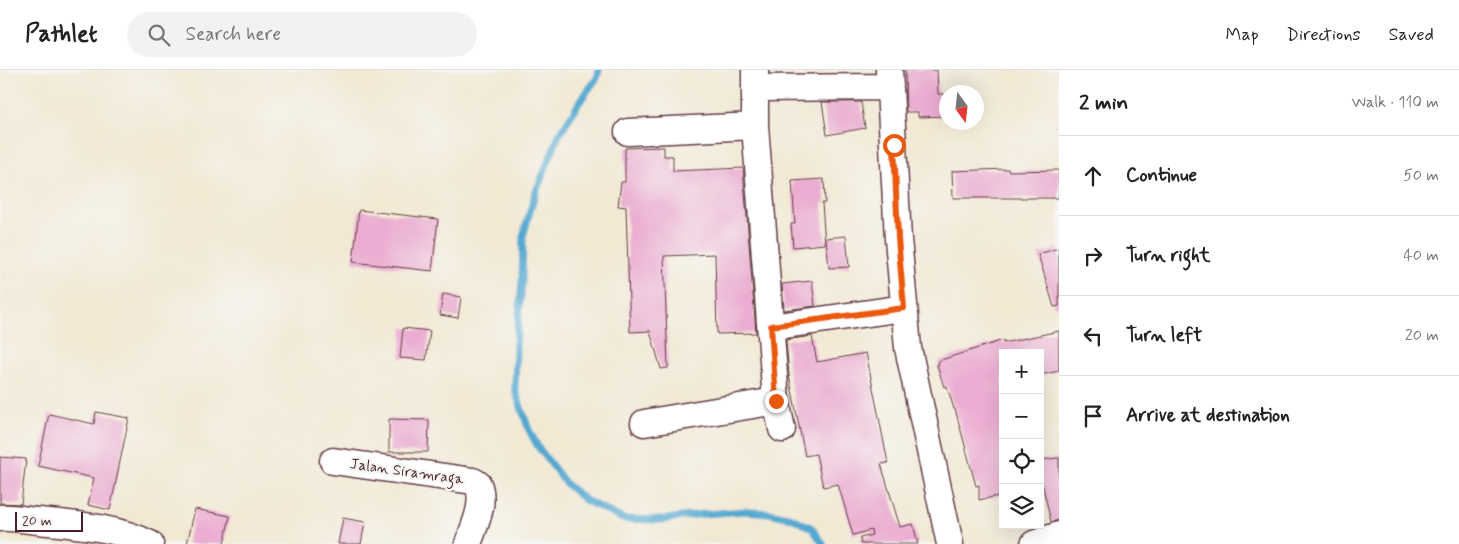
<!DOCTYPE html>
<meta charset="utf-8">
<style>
:root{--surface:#fff;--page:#f2f2f2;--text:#222;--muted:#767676;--line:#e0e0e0}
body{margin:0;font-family:Mynerve,sans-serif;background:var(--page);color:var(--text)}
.controls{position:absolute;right:15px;bottom:15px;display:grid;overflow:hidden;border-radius:0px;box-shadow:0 5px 20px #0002}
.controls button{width:45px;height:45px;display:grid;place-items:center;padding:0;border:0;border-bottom:1px solid var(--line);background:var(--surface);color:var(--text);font:25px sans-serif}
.compass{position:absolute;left:939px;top:15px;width:45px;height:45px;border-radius:50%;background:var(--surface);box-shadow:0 5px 20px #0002;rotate:165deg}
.scale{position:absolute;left:15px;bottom:12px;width:68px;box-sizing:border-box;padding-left:5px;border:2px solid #4a1f2b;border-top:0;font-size:14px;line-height:18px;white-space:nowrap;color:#4a1f2b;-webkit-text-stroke:4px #f6f6f2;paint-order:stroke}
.stop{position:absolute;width:15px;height:15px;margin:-11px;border:4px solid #ea580c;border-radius:50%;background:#fff}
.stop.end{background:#ea580c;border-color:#fff;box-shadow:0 1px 5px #0008}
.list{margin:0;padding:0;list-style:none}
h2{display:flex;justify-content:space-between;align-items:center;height:65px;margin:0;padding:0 20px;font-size:21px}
h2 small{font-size:16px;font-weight:400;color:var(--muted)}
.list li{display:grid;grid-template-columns:32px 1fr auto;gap:15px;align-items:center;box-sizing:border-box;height:80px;padding:0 20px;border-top:1px solid var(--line)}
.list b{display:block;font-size:19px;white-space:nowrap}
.list em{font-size:16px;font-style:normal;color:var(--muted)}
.icon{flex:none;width:28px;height:28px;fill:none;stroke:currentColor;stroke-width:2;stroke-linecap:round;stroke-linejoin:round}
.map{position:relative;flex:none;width:1059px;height:474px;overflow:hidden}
header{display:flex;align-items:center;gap:30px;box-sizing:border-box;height:70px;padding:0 25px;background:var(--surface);border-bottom:1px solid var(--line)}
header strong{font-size:24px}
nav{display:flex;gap:28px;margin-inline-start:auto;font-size:18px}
.search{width:350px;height:45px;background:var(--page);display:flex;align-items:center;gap:12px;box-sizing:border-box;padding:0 18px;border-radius:28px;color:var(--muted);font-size:19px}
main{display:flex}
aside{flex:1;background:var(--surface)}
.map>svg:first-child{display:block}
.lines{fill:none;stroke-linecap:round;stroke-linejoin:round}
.stream{stroke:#55a9d1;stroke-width:7}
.building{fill:#ebadd2}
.minor-casing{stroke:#633d44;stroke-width:29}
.minor{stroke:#fff;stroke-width:26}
.route{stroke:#ea580c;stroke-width:6}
.labels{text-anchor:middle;stroke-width:5;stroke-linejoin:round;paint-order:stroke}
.street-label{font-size:15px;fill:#4a1f2b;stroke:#f6f6f2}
</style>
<header>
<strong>Pathlet</strong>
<div class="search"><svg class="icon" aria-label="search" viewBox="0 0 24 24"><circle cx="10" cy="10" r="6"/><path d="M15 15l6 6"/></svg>Search here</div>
<nav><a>Map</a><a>Directions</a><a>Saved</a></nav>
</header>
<main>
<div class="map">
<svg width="1059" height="474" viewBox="0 0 1059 474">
<rect width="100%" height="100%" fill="#f6f6f2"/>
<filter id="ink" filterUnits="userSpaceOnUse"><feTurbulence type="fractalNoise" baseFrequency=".02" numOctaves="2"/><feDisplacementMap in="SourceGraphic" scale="10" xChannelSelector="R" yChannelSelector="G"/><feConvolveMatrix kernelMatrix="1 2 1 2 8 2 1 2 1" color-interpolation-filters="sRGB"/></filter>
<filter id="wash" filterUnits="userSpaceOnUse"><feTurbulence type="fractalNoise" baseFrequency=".0096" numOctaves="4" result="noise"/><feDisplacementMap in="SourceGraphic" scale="20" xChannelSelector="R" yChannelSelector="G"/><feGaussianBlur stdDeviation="1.12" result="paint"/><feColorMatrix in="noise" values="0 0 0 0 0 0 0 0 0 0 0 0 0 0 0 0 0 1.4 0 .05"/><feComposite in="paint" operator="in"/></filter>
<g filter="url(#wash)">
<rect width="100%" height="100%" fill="#f2e9d5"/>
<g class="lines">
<path class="stream" d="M 599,0 L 597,8 L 581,30 L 559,65 L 535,124 L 523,166 L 522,213 L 516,275 L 515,320 L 529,360 L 538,377 L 567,415 L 585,430 L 623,449 L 660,450 L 703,444 L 746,441 L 769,443 L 792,448 L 812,458 L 823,474"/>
</g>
<g id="blocks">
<path class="building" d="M 905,0 L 937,0 L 938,24 L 946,24 L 946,46 L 918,47 L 918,42 L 906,42 Z
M 822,32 L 861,32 L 865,58 L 827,65 Z
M 664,77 L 664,86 L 673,86 L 673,101 L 743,98 L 756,263 L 717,264 L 715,184 L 664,186 L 668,298 L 661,299 L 650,261 L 630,262 L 626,137 L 618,136 L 621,112 L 625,112 L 625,78 Z
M 1008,99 L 1009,101 L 1059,100 L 1059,128 L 953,128 L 952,101 Z
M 824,109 L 825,133 L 822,133 L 825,174 L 793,177 L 791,154 L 795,154 L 792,111 Z
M 359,140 L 438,149 L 432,201 L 353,192 Z
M 846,166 L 849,197 L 829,198 L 826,168 Z
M 1059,178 L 1059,236 L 1054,237 L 1038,184 Z
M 812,211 L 815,236 L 784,240 L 782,214 Z
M 443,224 L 461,227 L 458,248 L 440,245 Z
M 403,258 L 430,261 L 426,290 L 400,288 Z
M 1059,261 L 1059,301 L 1040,305 L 1040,283 L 1003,283 L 1003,425 L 979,430 L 979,415 L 976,416 L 955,339 L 954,339 L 947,316 L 944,317 L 937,295 L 939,294 L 938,291 L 1003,270 L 1003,273 Z
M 812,266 L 817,292 L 866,283 L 888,393 L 881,394 L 900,457 L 913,454 L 918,474 L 861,474 L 860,468 L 872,465 L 871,460 L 853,465 L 838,414 L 823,417 L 816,384 L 805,386 L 789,305 L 786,270 Z
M 96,342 L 129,348 L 110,440 L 88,435 L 94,408 L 38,396 L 49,344 L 94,354 Z
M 389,349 L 429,350 L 428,382 L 389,382 Z
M 0,387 L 26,389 L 21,434 L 0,433 Z
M 1059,388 L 1059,450 L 1051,452 L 1040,404 L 1040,390 Z
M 195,439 L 230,446 L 224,474 L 187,474 Z
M 343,448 L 365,452 L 361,474 L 338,474 Z"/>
</g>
</g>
<g filter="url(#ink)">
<use href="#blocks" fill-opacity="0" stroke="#633d44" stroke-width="1"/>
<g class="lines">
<defs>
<path id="minor" d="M 755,0 L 755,56 L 776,331 L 782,359
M 889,0 L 898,169 L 908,278 L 950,474
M 756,18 L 889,17
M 628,62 L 755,56
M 771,257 L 904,238
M 644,353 L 776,331
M 333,391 L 473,411 L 478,414 C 486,434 474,456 468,474
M 0,448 C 13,447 26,450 39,451 C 76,455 117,457 150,474
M 1034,474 L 1059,465"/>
</defs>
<use href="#minor" class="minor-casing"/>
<use href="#minor" class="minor"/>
</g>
</g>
<g class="lines" filter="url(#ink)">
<path class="route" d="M 776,331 L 771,256 L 904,238 L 898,168 L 894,75"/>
</g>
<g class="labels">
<g class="street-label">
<text transform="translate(407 401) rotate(8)" y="5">Jalan Siramraga</text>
</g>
</g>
</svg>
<div class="controls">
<button>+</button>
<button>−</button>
<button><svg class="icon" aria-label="locate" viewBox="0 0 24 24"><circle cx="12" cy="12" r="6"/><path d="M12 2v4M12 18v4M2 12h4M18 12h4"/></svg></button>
<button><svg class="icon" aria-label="layers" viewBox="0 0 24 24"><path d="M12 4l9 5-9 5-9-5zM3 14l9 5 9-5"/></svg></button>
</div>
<svg class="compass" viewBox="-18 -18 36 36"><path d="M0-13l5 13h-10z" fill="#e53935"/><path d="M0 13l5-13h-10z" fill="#767676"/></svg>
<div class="scale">20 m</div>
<div class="stop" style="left:894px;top:75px"></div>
<div class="stop end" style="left:776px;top:331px"></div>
</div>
<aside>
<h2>2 min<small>Walk · 110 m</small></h2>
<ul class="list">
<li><svg class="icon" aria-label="ahead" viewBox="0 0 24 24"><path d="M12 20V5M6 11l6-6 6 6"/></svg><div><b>Continue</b></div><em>50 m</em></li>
<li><svg class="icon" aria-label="right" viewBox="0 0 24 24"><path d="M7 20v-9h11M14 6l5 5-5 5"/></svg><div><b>Turn right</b></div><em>40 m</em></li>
<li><svg class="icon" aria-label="left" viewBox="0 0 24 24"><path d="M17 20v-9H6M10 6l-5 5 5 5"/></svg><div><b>Turn left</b></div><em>20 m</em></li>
<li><svg class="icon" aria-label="arrive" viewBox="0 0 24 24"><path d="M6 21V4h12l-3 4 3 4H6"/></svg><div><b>Arrive at destination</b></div></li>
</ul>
</aside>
</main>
